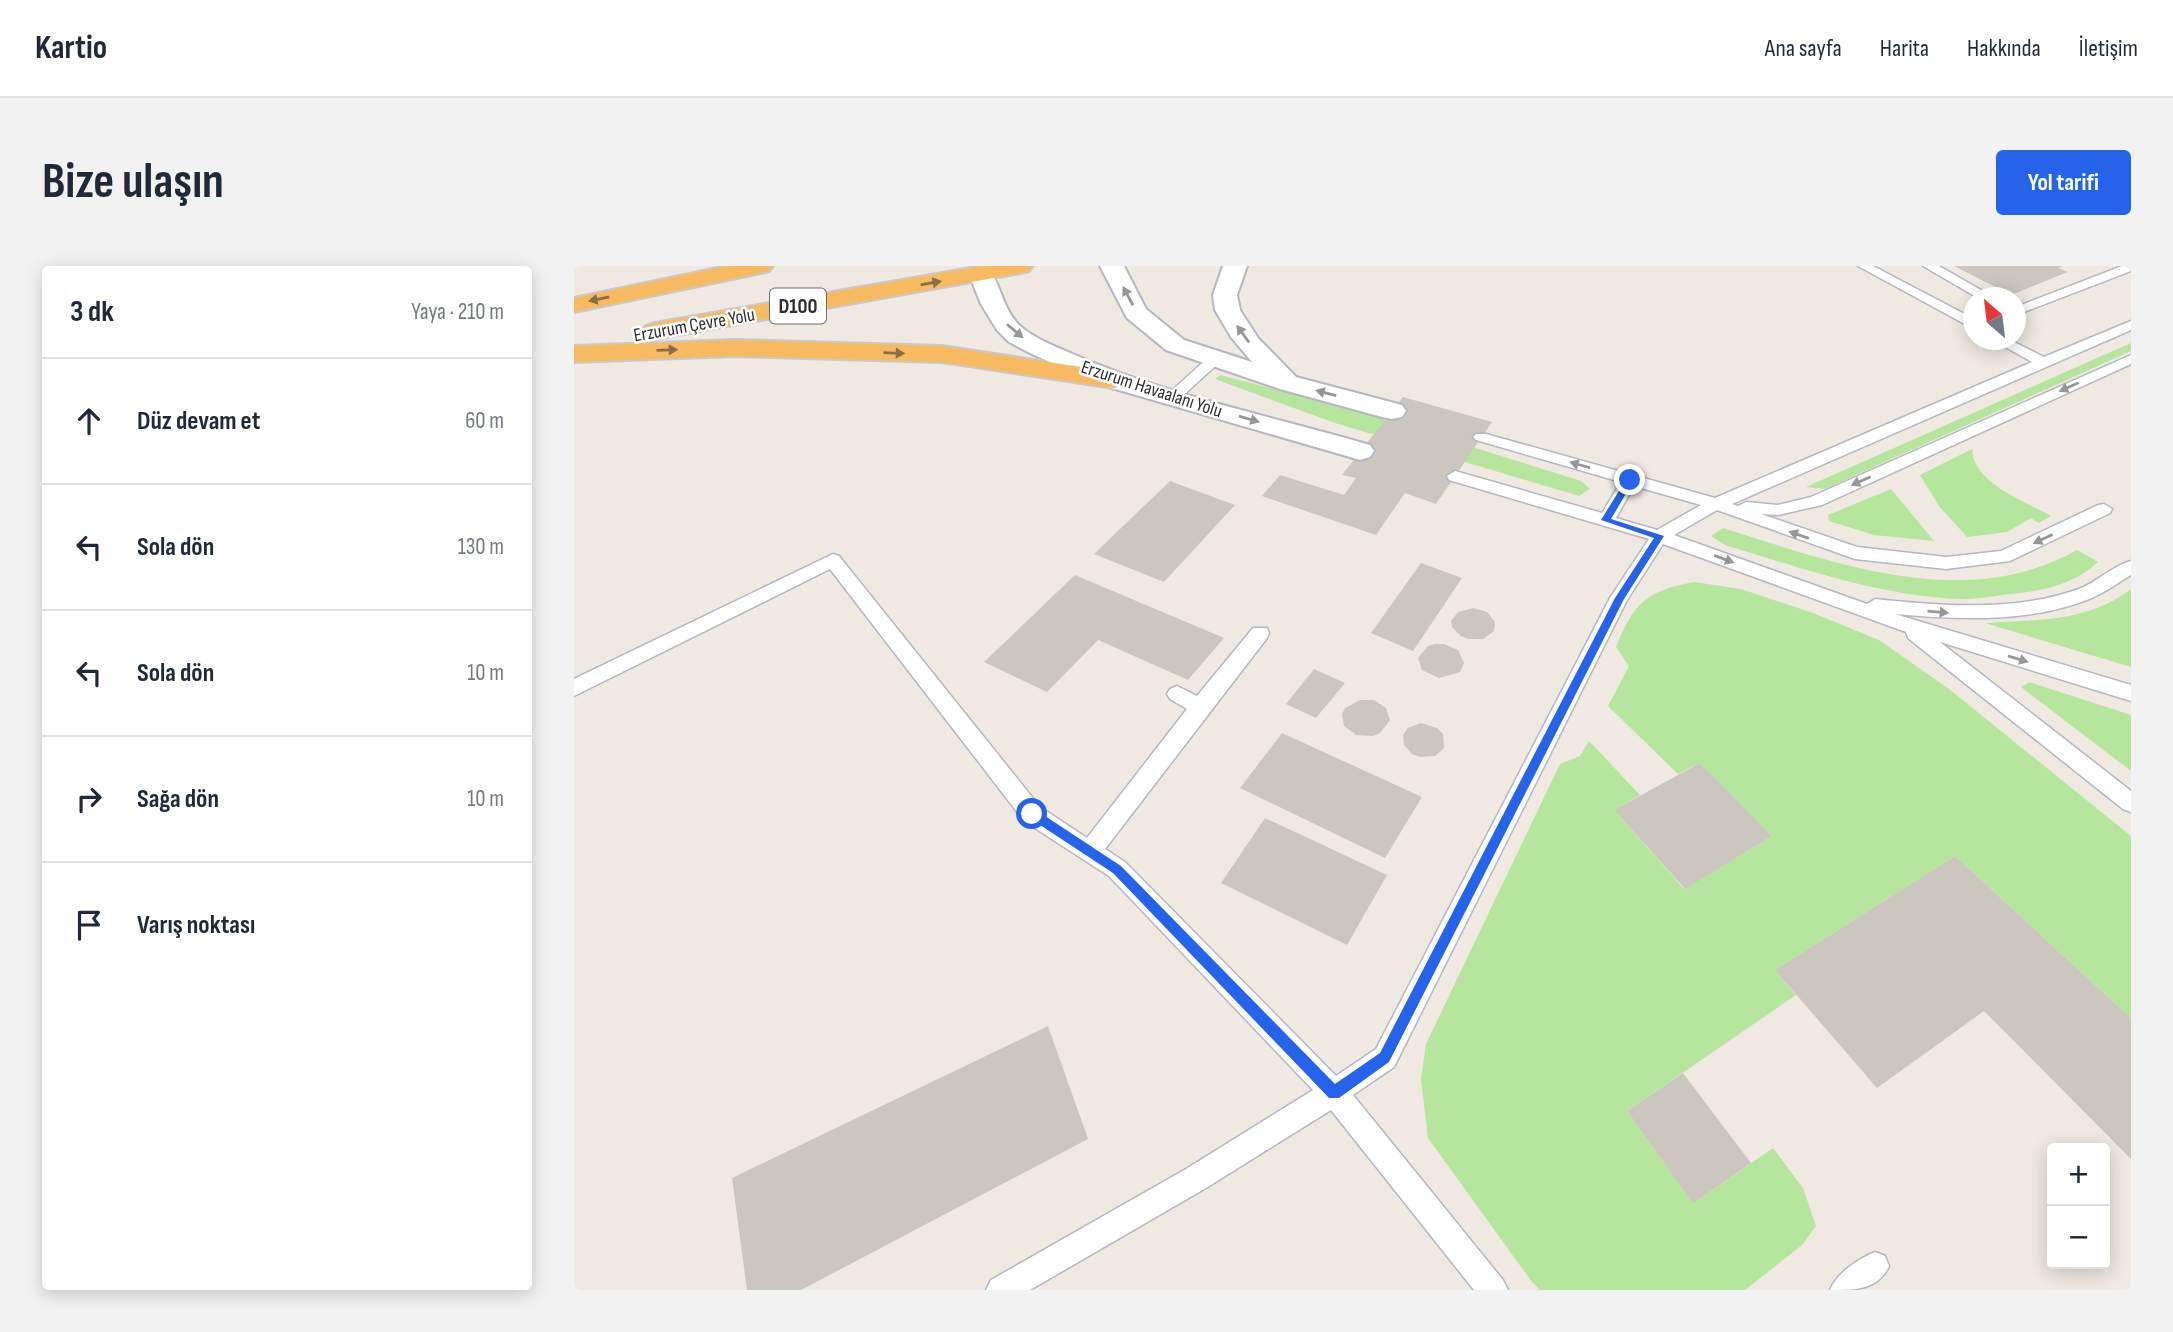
<!DOCTYPE html>
<html lang="tr">
<meta charset="utf-8">
<style>
:root{--surface:#fff;--page:#f2f2f3;--text:#1f2937;--muted:#747a83;--line:#e0e1e3;--accent:#2563eb}
body{margin:0;font-family:"Sofia Sans Condensed",sans-serif;background:var(--page);color:var(--text)}
.controls{position:absolute;right:21px;bottom:21px;display:grid;overflow:hidden;border-radius:7px;box-shadow:0 4px 18px #0003}
.controls button{width:63px;height:63px;display:grid;place-items:center;padding:0;border:0;border-bottom:2px solid var(--line);background:var(--surface);color:var(--text);font:35px sans-serif}
.compass{position:absolute;left:1389px;top:21px;width:63px;height:63px;border-radius:50%;background:var(--surface);box-shadow:0 4px 18px #0003;rotate:332deg}
.stop{position:absolute;width:21px;height:21px;margin:-16px;border:5px solid #2563eb;border-radius:50%;background:#fff}
.stop.end{background:#2563eb;border-color:#fff;box-shadow:0 2px 7px #0008}
.list{margin:0;padding:0;list-style:none}
h2{display:flex;justify-content:space-between;align-items:center;height:91px;margin:0;padding:0 28px;font-size:30px}
h2 small{font-size:23px;font-weight:400;color:var(--muted)}
.list li{display:grid;grid-template-columns:46px 1fr auto;gap:21px;align-items:center;box-sizing:border-box;height:126px;padding:0 28px;border-top:2px solid var(--line)}
.list b{display:block;font-size:26px;white-space:nowrap}
.list em{font-size:23px;font-style:normal;color:var(--muted)}
.icon{flex:none;width:38px;height:38px;fill:none;stroke:currentColor;stroke-width:2;stroke-linecap:round;stroke-linejoin:round}
.map{position:relative;flex:none;width:1557px;height:1024px;overflow:hidden;border-radius:7px}
header{display:flex;align-items:center;gap:42px;box-sizing:border-box;height:98px;padding:0 35px;background:var(--surface);border-bottom:2px solid var(--line)}
header strong{font-size:33px}
nav{display:flex;gap:38px;margin-inline-start:auto;font-size:24px}
.intro{display:flex;align-items:center;justify-content:space-between;box-sizing:border-box;height:168px;padding:0 42px}
h1{margin:0;font-size:49px}
.button{padding:18px 32px;border-radius:7px;background:var(--accent);color:#fff;font-size:24px;font-weight:700}
main{display:flex;gap:42px;padding:0 42px}
aside{flex:1;background:var(--surface);border-radius:7px;box-shadow:0 4px 18px #0003}
.map>svg:first-child{display:block}
.green{fill:#b6e59e}
.building{fill:#cbc7bf}
.lines{fill:none;stroke-linecap:round;stroke-linejoin:round}
.service-casing{stroke:#b4b7c1;stroke-width:3}
.tertiary-casing{stroke:#b4b7c1;stroke-width:4}
.trunk-casing{stroke:#c9c9c9;stroke-width:4}
.service{fill:#fff;fill-rule:evenodd}
.tertiary{fill:#fff;fill-rule:evenodd}
.trunk{fill:#f8ba60;fill-rule:evenodd}
.oneway{fill:#896d44}
.oneway2{fill:#969696}
.route{fill:#2563eb}
.labels{text-anchor:middle;stroke-width:5;stroke-linejoin:round;paint-order:stroke}
.far-street-label{font-size:19px;fill:#2e2e2e;stroke:#fff}
.shield{fill:#fff;stroke:#6d6d6d;stroke-width:2}
.shield-label{font-size:21px;font-weight:bold;fill:#2e2e2e}
</style>
<header>
<strong>Kartio</strong>
<nav><a>Ana sayfa</a><a>Harita</a><a>Hakkında</a><a>İletişim</a></nav>
</header>
<div class="intro"><h1>Bize ulaşın</h1><a class="button">Yol tarifi</a></div>
<main>
<aside>
<h2>3 dk<small>Yaya · 210 m</small></h2>
<ul class="list">
<li><svg class="icon" aria-label="ahead" viewBox="0 0 24 24"><path d="M12 20V5M6 11l6-6 6 6"/></svg><div><b>Düz devam et</b></div><em>60 m</em></li>
<li><svg class="icon" aria-label="left" viewBox="0 0 24 24"><path d="M17 20v-9H6M10 6l-5 5 5 5"/></svg><div><b>Sola dön</b></div><em>130 m</em></li>
<li><svg class="icon" aria-label="left" viewBox="0 0 24 24"><path d="M17 20v-9H6M10 6l-5 5 5 5"/></svg><div><b>Sola dön</b></div><em>10 m</em></li>
<li><svg class="icon" aria-label="right" viewBox="0 0 24 24"><path d="M7 20v-9h11M14 6l5 5-5 5"/></svg><div><b>Sağa dön</b></div><em>10 m</em></li>
<li><svg class="icon" aria-label="arrive" viewBox="0 0 24 24"><path d="M6 21V4h12l-3 4 3 4H6"/></svg><div><b>Varış noktası</b></div></li>
</ul>
</aside>
<div class="map">
<svg width="1557" height="1024" viewBox="0 0 1557 1024">
<rect width="100%" height="100%" fill="#efe9e1"/>
<path class="green" d="M 1557,77 L 1557,85 L 1251,223 L 1232,221 Z
M 646,109 L 773,142 L 1007,215 L 1016,223 L 1005,230 L 761,157 L 641,113 Z
M 1398,183 C 1399,217 1450,235 1477,250 L 1465,257 L 1457,252 L 1433,266 L 1393,271 L 1365,240 L 1346,209 Z
M 1317,223 L 1360,275 L 1300,269 L 1255,255 L 1254,249 Z
M 1149,262 C 1261,297 1392,347 1503,284 L 1524,296 C 1499,319 1469,325 1436,328 C 1419,330 1400,334 1383,333 C 1302,329 1227,302 1151,279 L 1137,270 Z
M 1120,316 L 1167,323 L 1239,347 L 1305,374 L 1375,423 L 1557,570 L 1557,752 L 1381,590 L 1201,704 L 1222,729 L 1053,845 L 1119,938 L 1199,882 L 1229,922 L 1242,960 L 1228,979 L 1171,1024 L 966,1024 L 958,1016 L 854,872 L 847,813 L 852,778 L 986,498 L 1006,490 L 1015,475 L 1066,529 L 1040,544 L 1110,623 L 1198,570 L 1126,497 L 1104,508 L 1034,440 L 1055,400 L 1042,381 C 1060,336 1073,325 1120,316 Z
M 1557,323 L 1557,401 L 1411,357 C 1463,354 1514,356 1557,323 Z
M 1455,416 L 1557,449 L 1557,505 L 1447,421 Z"/>
<path class="building" d="M 1380,0 L 1489,0 L 1484,2 L 1494,6 L 1437,29 Z
M 829,131 L 918,156 L 862,238 L 831,227 L 802,269 L 688,230 L 706,209 L 770,229 L 782,212 L 768,209 Z
M 596,215 L 661,239 L 590,316 L 520,288 Z
M 847,297 L 888,312 L 839,385 L 797,367 Z
M 501,309 L 650,372 L 614,414 L 524,374 L 473,426 L 410,396 Z
M 899,342 L 913,346 L 921,356 L 920,365 L 909,373 L 894,373 L 887,370 L 878,361 L 877,355 L 884,346 Z
M 861,378 L 870,378 L 884,384 L 890,397 L 886,406 L 865,412 L 848,404 L 844,392 L 854,380 Z
M 740,403 L 771,417 L 742,452 L 712,438 Z
M 786,434 L 800,434 L 812,442 L 816,454 L 806,467 L 799,470 L 782,469 L 770,460 L 768,448 L 771,442 Z
M 847,457 L 863,462 L 869,468 L 870,482 L 861,490 L 846,491 L 838,488 L 830,479 L 829,469 L 834,462 Z
M 708,467 L 848,531 L 811,592 L 666,522 Z
M 1126,497 L 1198,570 L 1111,623 L 1040,544 Z
M 691,552 L 813,609 L 773,679 L 647,617 Z
M 1381,590 L 1557,752 L 1557,893 L 1410,745 L 1303,822 L 1201,704 Z
M 474,760 L 514,873 L 227,1024 L 173,1024 L 158,912 Z
M 1109,807 L 1177,897 L 1119,938 L 1053,845 Z"/>
<g class="lines">
<defs>
<path id="service" d="M 1284,0 L 1299,0 L 1400,53 L 1400,63 Z
M 1349,0 L 1365,0 L 1421,32 L 1404,32 Z
M 1548,0 L 1557,0 L 1557,5 L 1442,49 L 1442,41 Z
M 1557,55 L 1557,64 L 1158,238 L 1164,240 L 1172,236 L 1204,239 L 1237,231 L 1557,89 L 1557,98 L 1248,239 L 1204,249 L 1187,248 L 1283,281 L 1372,291 L 1427,285 L 1524,239 L 1530,238 L 1538,243 L 1536,247 L 1436,295 L 1372,303 L 1281,293 L 1143,244 L 1100,269 L 1293,338 L 1301,333 C 1367,340 1441,346 1505,323 C 1523,316 1538,300 1557,295 L 1557,309 C 1545,316 1533,325 1520,331 C 1459,357 1386,354 1321,348 L 1557,419 L 1557,435 L 1366,376 L 1557,525 L 1557,546 L 1549,543 L 1334,372 L 1332,366 L 1089,278 L 1053,334 L 820,801 L 779,829 L 929,1014 L 934,1024 L 900,1024 L 757,844 L 632,922 L 456,1024 L 412,1024 L 417,1014 L 612,903 L 739,824 L 535,610 L 450,555 L 256,303 L 0,430 L 0,413 L 259,288 L 265,290 L 466,541 L 513,572 L 613,443 L 596,433 L 593,428 L 596,423 L 603,420 L 623,430 L 679,362 L 693,362 L 695,367 L 693,372 L 531,583 L 551,596 L 762,810 L 802,783 L 1036,332 L 1075,273 L 875,214 L 873,210 L 881,205 L 1028,247 L 1047,216 L 902,174 L 899,171 L 902,168 L 912,168 L 1141,232 L 1458,96 L 1419,74 L 1436,74 L 1470,91 ZM 1060,220 L 1127,239 L 1083,264 L 1042,252 Z
M 642,88 L 649,92 L 647,95 L 604,134 L 594,134 L 592,131 L 594,128 L 637,89 Z
M 1301,986 L 1311,990 L 1315,1000 C 1304,1024 1282,1024 1256,1024 C 1263,1007 1284,993 1301,986 Z"/>
<path id="tertiary" d="M 526,0 L 550,0 L 572,43 L 610,74 L 678,96 L 657,71 L 641,44 L 639,29 L 649,0 L 673,0 L 663,29 L 666,44 L 684,72 L 722,111 L 828,139 L 832,145 L 828,151 L 818,153 L 808,151 L 706,123 L 592,84 L 553,52 Z
M 407,1 L 415,3 C 427,20 429,43 445,59 C 460,73 483,81 501,89 C 593,129 700,151 796,179 L 800,185 L 796,191 L 786,194 L 776,191 L 531,120 L 460,89 L 435,76 L 423,64 L 407,38 L 395,8 L 399,3 Z"/>
<path id="trunk" d="M 153,0 L 199,0 L 195,5 L 187,7 L 0,46 L 0,32 Z
M 408,0 L 459,0 L 455,5 L 447,7 L 81,73 L 72,70 L 68,65 L 72,60 L 81,57 Z
M 160,74 L 368,80 L 540,106 L 549,108 L 553,114 L 549,120 L 540,122 L 368,96 L 160,90 L 0,96 L 0,80 Z"/>
</defs>
<use href="#service" class="service-casing"/>
<use href="#tertiary" class="tertiary-casing"/>
<use href="#trunk" class="trunk-casing"/>
<use href="#service" class="service"/>
<use href="#tertiary" class="tertiary"/>
<use href="#trunk" class="trunk"/>
</g>
<defs><path id="oneway-solid" d="M-6-.8H1V-3.2L6.5 0L1 3.2V.8H-6Z" transform="scale(1.75)"/></defs>
<g class="oneway">
<use href="#oneway-solid" transform="translate(357 17) rotate(-10)"/>
<use href="#oneway-solid" transform="translate(25 33) rotate(168)"/>
<use href="#oneway-solid" transform="translate(93 84) rotate(-2)"/>
<use href="#oneway-solid" transform="translate(320 87) rotate(2)"/>
</g>
<g class="oneway2">
<use href="#oneway-solid" transform="translate(554 30) rotate(-118)"/>
<use href="#oneway-solid" transform="translate(441 65) rotate(40)"/>
<use href="#oneway-solid" transform="translate(669 68) rotate(-126)"/>
<use href="#oneway-solid" transform="translate(1495 121) rotate(156)"/>
<use href="#oneway-solid" transform="translate(752 127) rotate(-165)"/>
<use href="#oneway-solid" transform="translate(675 153) rotate(16)"/>
<use href="#oneway-solid" transform="translate(1006 199) rotate(-164)"/>
<use href="#oneway-solid" transform="translate(1287 215) rotate(156)"/>
<use href="#oneway-solid" transform="translate(1225 269) rotate(-161)"/>
<use href="#oneway-solid" transform="translate(1469 273) rotate(155)"/>
<use href="#oneway-solid" transform="translate(1150 293) rotate(20)"/>
<use href="#oneway-solid" transform="translate(1364 346) rotate(5)"/>
<use href="#oneway-solid" transform="translate(1444 393) rotate(17)"/>
</g>
<path class="route" d="M 1056,211 L 1060,214 L 1037,253 L 1090,270 L 1050,333 L 815,796 L 765,832 L 755,832 L 539,607 L 454,551 L 454,544 L 462,544 L 547,600 L 761,818 L 806,787 L 1041,332 L 1080,272 L 1027,254 L 1053,212 Z"/>
<g class="labels">
<g class="far-street-label">
<text transform="translate(120 58) rotate(-10)" y="7">Erzurum Çevre Yolu</text>
<text transform="translate(578 122) rotate(18)" y="7">Erzurum Havaalanı Yolu</text>
</g>
<rect class="shield" x="196" y="22.5" width="56" height="35" rx="5"/>
<g class="shield-label">
<text x="224" y="47">D100</text>
</g>
</g>
</svg>
<div class="controls">
<button>+</button>
<button>−</button>
</div>
<svg class="compass" viewBox="-18 -18 36 36"><path d="M0-13l5 13h-10z" fill="#e53935"/><path d="M0 13l5-13h-10z" fill="#747a83"/></svg>
<div class="stop" style="left:458px;top:548px"></div>
<div class="stop end" style="left:1056px;top:214px"></div>
</div>
</main>
